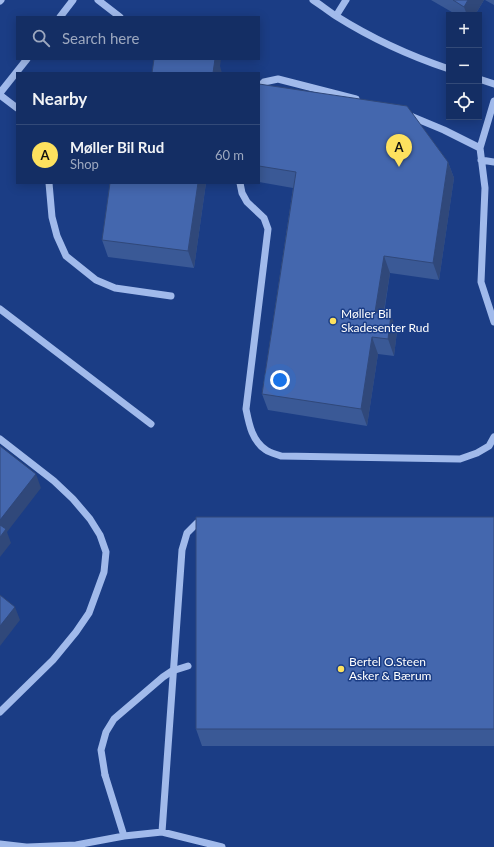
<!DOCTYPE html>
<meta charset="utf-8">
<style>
:root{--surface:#142e64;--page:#1d366a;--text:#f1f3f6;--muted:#9da8bf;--line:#334a78;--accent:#fde15e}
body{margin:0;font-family:Lato,sans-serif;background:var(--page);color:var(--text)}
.controls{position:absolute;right:12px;top:12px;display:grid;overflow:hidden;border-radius:0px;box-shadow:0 2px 10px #0003}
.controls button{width:36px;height:36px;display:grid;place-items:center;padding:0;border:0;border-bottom:1px solid var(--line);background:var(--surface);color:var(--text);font:20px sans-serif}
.you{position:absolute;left:280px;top:380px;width:14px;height:14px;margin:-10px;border:3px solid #fff;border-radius:50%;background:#1a73e8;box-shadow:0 0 0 6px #1a73e833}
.badge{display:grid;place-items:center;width:26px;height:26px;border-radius:50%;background:var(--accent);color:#111;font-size:13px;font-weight:700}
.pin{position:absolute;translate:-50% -33px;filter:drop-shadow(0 1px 2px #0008)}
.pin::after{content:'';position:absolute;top:21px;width:14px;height:12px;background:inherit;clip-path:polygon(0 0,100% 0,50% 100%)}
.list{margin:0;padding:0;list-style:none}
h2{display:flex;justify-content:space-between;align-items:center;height:52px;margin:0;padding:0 16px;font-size:17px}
h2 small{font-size:13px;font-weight:400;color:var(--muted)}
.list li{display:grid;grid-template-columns:26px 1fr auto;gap:12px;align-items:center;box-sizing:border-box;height:60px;padding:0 16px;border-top:1px solid var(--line)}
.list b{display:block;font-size:15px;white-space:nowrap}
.list p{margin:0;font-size:13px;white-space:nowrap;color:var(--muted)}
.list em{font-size:13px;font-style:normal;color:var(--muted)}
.icon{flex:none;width:22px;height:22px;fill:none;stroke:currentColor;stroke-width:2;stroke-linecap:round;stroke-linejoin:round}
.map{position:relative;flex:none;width:494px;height:847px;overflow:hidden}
.search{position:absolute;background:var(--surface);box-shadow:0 2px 10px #0003;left:16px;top:16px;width:244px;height:44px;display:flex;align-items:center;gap:10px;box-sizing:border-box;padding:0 14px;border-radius:0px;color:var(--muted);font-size:15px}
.panel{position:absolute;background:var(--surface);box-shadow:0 2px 10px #0003;left:16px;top:72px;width:244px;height:112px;border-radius:0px}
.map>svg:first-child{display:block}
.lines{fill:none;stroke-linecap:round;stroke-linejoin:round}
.minor{stroke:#a1baeb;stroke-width:7}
.minor-bridge{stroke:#a1baeb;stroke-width:7}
.wall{fill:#3a5996}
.shaded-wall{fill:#30487a}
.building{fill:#4467ae;stroke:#30487a}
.poi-dot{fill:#fde15e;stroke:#1b3d85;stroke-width:1.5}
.labels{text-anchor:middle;stroke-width:3;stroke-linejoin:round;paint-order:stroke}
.poi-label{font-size:12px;fill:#fff;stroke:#1b3d85;text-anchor:start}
</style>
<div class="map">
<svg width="494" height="847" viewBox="0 0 494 847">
<rect width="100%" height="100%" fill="#1b3d85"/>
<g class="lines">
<path class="minor" d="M 98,0 L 120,17
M 313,0 C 321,5 328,11 336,16 C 371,38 410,56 449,69
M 0,1 L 1,0
M 336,16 L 346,0
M 60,17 L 73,0
M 479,79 L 494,84
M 259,87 L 264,82 L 278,79 L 356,99
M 0,93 L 27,59
M 0,95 L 17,108
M 494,101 L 480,148 L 485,188 L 481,282 L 494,322
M 408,115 L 444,130 L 480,148
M 481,160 L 494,162
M 49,183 L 52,217 L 57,236 L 66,256 L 96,280 L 115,288 L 171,296
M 240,183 L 242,193 L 247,202 L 264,218 L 268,229 L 246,409 C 249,424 252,441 266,450 C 270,453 276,454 281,456 L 460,459 L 477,453 L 489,446 L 494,437
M 0,309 L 151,424
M 0,439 L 54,481 L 73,499 L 90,519 L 100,535 L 106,552 L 104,572 L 89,613 L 76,632 L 53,660 L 0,712
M 105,775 L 124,836
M 162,832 L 182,550 L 187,533 L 197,523 L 204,522
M 0,844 L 26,847
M 28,847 L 76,845 L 124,836 L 162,832 L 222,847"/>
<path class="minor-bridge" d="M 105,775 L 101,750 L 106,732 L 114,719 L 163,677 L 172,671 L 188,666"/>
</g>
<path class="wall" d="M 431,0 L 484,0 L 475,15 L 457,15 Z
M 485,0 L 494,0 L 494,5 Z
M 259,84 L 448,162 L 454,178 L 439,280 L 390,273 L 384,314 L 397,331 L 394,356 L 378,354 L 367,426 L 268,410 L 262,394 L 293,188 L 259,182 Z
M 206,183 L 194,268 L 108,257 L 102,240 Z
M 494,517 L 494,746 L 202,746 L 196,729 Z"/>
<path class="shaded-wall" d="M 468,0 L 484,0 L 475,15 L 467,15 L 464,7 Z
M 214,59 L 221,59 L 220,66 L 222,73 L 213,73 Z
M 448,162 L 454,178 L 439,280 L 433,263 Z
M 198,183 L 206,183 L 194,268 L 188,251 Z
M 384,256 L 390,273 L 381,329 L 375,312 Z
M 391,315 L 397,331 L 394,356 L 388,339 Z
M 372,337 L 378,354 L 367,426 L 361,409 Z
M 36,474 L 41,488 L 7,532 L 11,543 L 0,557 L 0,520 Z
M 15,607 L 20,620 L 0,646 L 0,626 Z"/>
<path class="building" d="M 453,0 L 468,0 L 464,7 Z
M 154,59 L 215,59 L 213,73 L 152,73 Z
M 259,84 L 407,106 L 448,162 L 433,263 L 384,256 L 375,312 L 391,315 L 388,339 L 372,337 L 361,409 L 262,394 L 296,172 L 259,166 Z
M 110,183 L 198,183 L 188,251 L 102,240 Z
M 0,446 L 36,474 L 0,520 Z
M 196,517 L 494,517 L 494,729 L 196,729 Z
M 0,525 L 6,529 L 0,537 Z
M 0,595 L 15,607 L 0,626 Z"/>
<g class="poi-dot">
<circle cx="333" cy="321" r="4"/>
<circle cx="341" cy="669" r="4"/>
</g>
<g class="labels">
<g class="poi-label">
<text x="341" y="318">Møller Bil<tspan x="341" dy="14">Skadesenter Rud</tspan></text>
<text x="349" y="666">Bertel O.Steen<tspan x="349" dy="14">Asker &amp; Bærum</tspan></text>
</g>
</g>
</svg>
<div class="controls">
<button>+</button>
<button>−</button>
<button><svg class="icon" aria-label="locate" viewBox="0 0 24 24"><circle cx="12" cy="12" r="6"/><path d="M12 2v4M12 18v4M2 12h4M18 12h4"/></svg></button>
</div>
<div class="you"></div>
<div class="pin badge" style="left:399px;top:167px">A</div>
<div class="search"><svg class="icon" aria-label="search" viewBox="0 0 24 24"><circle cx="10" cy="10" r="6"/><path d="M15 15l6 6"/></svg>Search here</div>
<section class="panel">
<h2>Nearby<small></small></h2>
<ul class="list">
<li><span class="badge">A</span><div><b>Møller Bil Rud</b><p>Shop</p></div><em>60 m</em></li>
</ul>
</section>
</div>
